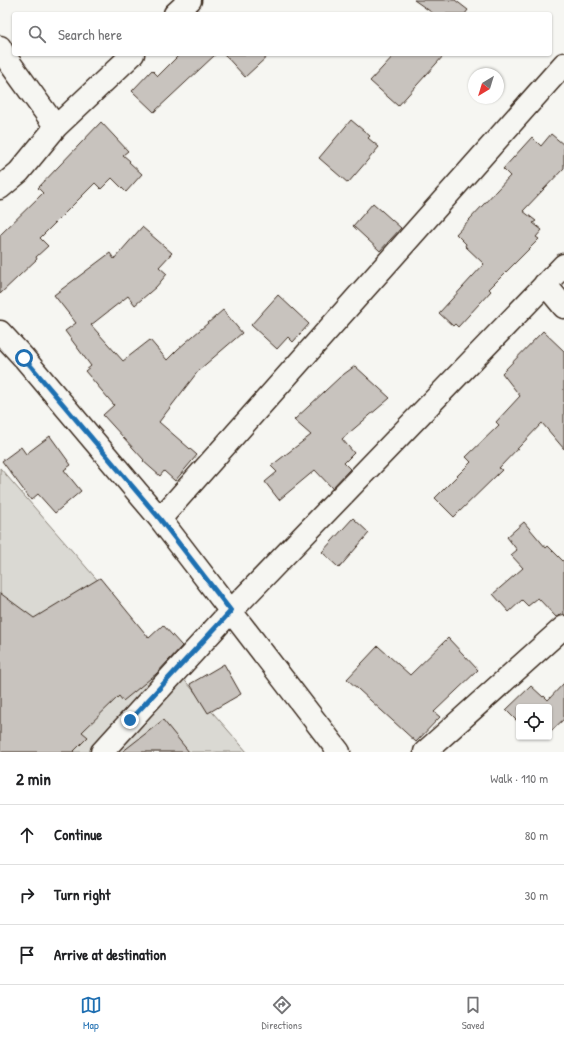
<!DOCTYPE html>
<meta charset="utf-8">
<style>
:root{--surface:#fff;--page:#f6f6f6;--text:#202124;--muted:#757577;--line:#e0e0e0;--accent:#1f6fb2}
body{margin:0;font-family:"Patrick Hand",sans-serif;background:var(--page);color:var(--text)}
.controls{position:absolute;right:12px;bottom:12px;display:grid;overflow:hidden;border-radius:4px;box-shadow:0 1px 3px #0004}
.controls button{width:36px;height:36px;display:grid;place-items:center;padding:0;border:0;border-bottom:1px solid var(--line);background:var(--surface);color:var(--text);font:20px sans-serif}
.compass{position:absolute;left:468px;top:68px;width:36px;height:36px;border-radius:50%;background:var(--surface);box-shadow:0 1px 3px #0004;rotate:218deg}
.stop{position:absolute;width:12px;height:12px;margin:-9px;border:3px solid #1f6fb2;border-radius:50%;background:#fff}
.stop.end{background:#1f6fb2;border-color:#fff;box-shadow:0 1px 4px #0008}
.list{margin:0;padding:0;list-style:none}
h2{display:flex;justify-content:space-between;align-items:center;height:52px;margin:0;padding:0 16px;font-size:17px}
h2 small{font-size:13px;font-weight:400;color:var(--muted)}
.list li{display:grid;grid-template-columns:26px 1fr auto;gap:12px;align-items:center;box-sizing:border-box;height:60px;padding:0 16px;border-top:1px solid var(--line)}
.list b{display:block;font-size:15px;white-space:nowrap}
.list em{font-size:13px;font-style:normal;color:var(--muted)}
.icon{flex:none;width:22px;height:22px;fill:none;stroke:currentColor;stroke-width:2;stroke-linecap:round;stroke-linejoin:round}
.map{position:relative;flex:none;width:564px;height:752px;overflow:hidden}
.search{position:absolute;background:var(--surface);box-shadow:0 1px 3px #0004;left:12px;right:12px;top:12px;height:44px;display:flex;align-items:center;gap:10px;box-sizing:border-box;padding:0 14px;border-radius:4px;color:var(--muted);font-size:15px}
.sheet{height:232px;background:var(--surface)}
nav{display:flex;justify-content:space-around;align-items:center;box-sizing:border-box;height:56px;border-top:1px solid var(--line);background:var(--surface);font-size:11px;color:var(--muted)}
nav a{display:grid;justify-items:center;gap:2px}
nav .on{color:var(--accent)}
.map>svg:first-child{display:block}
.green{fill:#dad9d3;stroke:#8a8278}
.building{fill:#c8c3be;stroke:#3b2a1e}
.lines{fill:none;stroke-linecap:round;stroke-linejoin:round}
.minor-casing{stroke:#3b2a1e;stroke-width:25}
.minor{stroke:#f6f6f2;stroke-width:22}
.route{stroke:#1f6fb2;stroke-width:5}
</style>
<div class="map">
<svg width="564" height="752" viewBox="0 0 564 752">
<rect width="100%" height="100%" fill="#f6f6f2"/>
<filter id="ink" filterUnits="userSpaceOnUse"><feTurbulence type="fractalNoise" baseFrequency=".025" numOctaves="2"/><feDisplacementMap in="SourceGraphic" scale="8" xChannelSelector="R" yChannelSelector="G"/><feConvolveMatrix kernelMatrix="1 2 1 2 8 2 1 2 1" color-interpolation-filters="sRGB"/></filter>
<g filter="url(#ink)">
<path class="green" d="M 0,468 L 247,752 L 0,752 Z"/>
<path class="building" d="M 414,0 L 455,0 L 468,10 L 465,14 L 434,14 Z
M 180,54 L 216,54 L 154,112 L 132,91 L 152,70 L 158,76 Z
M 224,54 L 270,54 L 245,77 Z
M 395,54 L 445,54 L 398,106 L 370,81 Z
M 351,120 L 370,136 L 368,138 L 379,147 L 348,183 L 319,158 Z
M 101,122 L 128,151 L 123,155 L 130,161 L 129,162 L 142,174 L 126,192 L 112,178 L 101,189 L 95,183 L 40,238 L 48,246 L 36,257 L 37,259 L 0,294 L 0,235 L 43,193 L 38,188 Z
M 551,134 L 564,145 L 564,168 L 523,211 L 536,221 L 533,223 L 542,230 L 536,237 L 539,239 L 489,289 L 491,291 L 458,327 L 455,324 L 453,326 L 439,313 L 484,264 L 465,246 L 466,244 L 456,234 L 510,176 L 503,169 L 532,137 L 541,146 Z
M 373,203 L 401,228 L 380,251 L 353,226 Z
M 142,227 L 172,253 L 159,267 L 167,274 L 156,287 L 135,305 L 128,296 L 91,325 L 123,361 L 150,340 L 167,360 L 178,349 L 223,310 L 242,333 L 199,370 L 159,422 L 197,455 L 175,481 L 164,471 L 160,476 L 143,461 L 144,460 L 103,415 L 114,405 L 85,371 L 91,366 L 65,331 L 76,323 L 54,295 L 110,253 L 114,259 Z
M 278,295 L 309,324 L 293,342 L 288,337 L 277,349 L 251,325 Z
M 543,331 L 564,351 L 564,449 L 542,423 L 499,468 L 502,470 L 454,517 L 435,498 L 471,462 L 466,457 L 499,425 L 496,422 L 520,396 L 502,373 Z
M 355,366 L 390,398 L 342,439 L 354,453 L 344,463 L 350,469 L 332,488 L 315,470 L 279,500 L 265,482 L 277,472 L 271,466 L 311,435 L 294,420 L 340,377 Z
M 50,436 L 71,465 L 64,470 L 81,491 L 55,513 L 38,494 L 31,500 L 2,461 L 21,447 L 26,454 Z
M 353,518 L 369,533 L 339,568 L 322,552 Z
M 524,522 L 546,548 L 548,546 L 564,562 L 564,615 L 561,615 L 556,617 L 538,598 L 528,606 L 522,600 L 509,612 L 493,594 L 523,568 L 511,555 L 517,550 L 507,537 Z
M 100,578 L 149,638 L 163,625 L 182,646 L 156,674 L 123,701 L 119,696 L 82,732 L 88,737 L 73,752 L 0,752 L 0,593 L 34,618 Z
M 448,638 L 478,670 L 434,712 L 440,717 L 416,742 L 347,679 L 378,646 L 410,675 Z
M 224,664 L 241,694 L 208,713 L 190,684 Z
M 564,683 L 564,719 L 549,733 L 549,707 L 519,707 L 519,723 L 506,710 L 531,686 L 543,697 L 544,696 L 548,700 Z
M 163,720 L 189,752 L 122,752 Z"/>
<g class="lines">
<defs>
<path id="minor" d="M 175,14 L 190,0
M 0,47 L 4,55 L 56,127
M 0,188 L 19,172 L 56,127 L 133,54
M 545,284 L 564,307
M 0,332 L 24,358 L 160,519 L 339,752
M 160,519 L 564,64
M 102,752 L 231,611 L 564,265
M 425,752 L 564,627"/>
</defs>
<use href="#minor" class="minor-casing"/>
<use href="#minor" class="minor"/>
</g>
</g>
<g class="lines" filter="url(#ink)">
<path class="route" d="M 24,358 L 160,519 L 231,611 L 130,720"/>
</g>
</svg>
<div class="controls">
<button><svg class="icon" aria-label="locate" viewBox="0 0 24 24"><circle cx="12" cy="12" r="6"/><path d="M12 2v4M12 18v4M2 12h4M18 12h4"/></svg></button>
</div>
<svg class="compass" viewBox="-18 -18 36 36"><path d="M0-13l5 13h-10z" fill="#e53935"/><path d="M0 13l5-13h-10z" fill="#757577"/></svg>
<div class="stop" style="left:24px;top:358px"></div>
<div class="stop end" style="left:130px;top:720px"></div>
<div class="search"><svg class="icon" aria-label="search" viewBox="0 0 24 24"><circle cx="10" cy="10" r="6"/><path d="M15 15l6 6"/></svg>Search here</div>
</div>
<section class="sheet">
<h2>2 min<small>Walk · 110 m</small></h2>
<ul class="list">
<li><svg class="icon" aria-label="ahead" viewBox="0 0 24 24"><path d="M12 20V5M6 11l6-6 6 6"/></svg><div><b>Continue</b></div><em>80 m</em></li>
<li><svg class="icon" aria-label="right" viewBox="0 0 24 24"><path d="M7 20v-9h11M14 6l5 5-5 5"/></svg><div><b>Turn right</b></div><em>30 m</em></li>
<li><svg class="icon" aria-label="arrive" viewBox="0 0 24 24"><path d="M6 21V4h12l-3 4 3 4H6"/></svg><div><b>Arrive at destination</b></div></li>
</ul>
</section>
<nav>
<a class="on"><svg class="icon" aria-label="map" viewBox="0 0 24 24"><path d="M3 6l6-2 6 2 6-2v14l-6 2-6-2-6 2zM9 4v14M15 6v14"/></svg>Map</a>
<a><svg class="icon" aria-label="directions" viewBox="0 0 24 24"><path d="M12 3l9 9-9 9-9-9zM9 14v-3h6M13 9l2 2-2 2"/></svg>Directions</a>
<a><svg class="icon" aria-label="saved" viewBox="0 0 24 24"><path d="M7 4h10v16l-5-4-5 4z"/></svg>Saved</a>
</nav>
